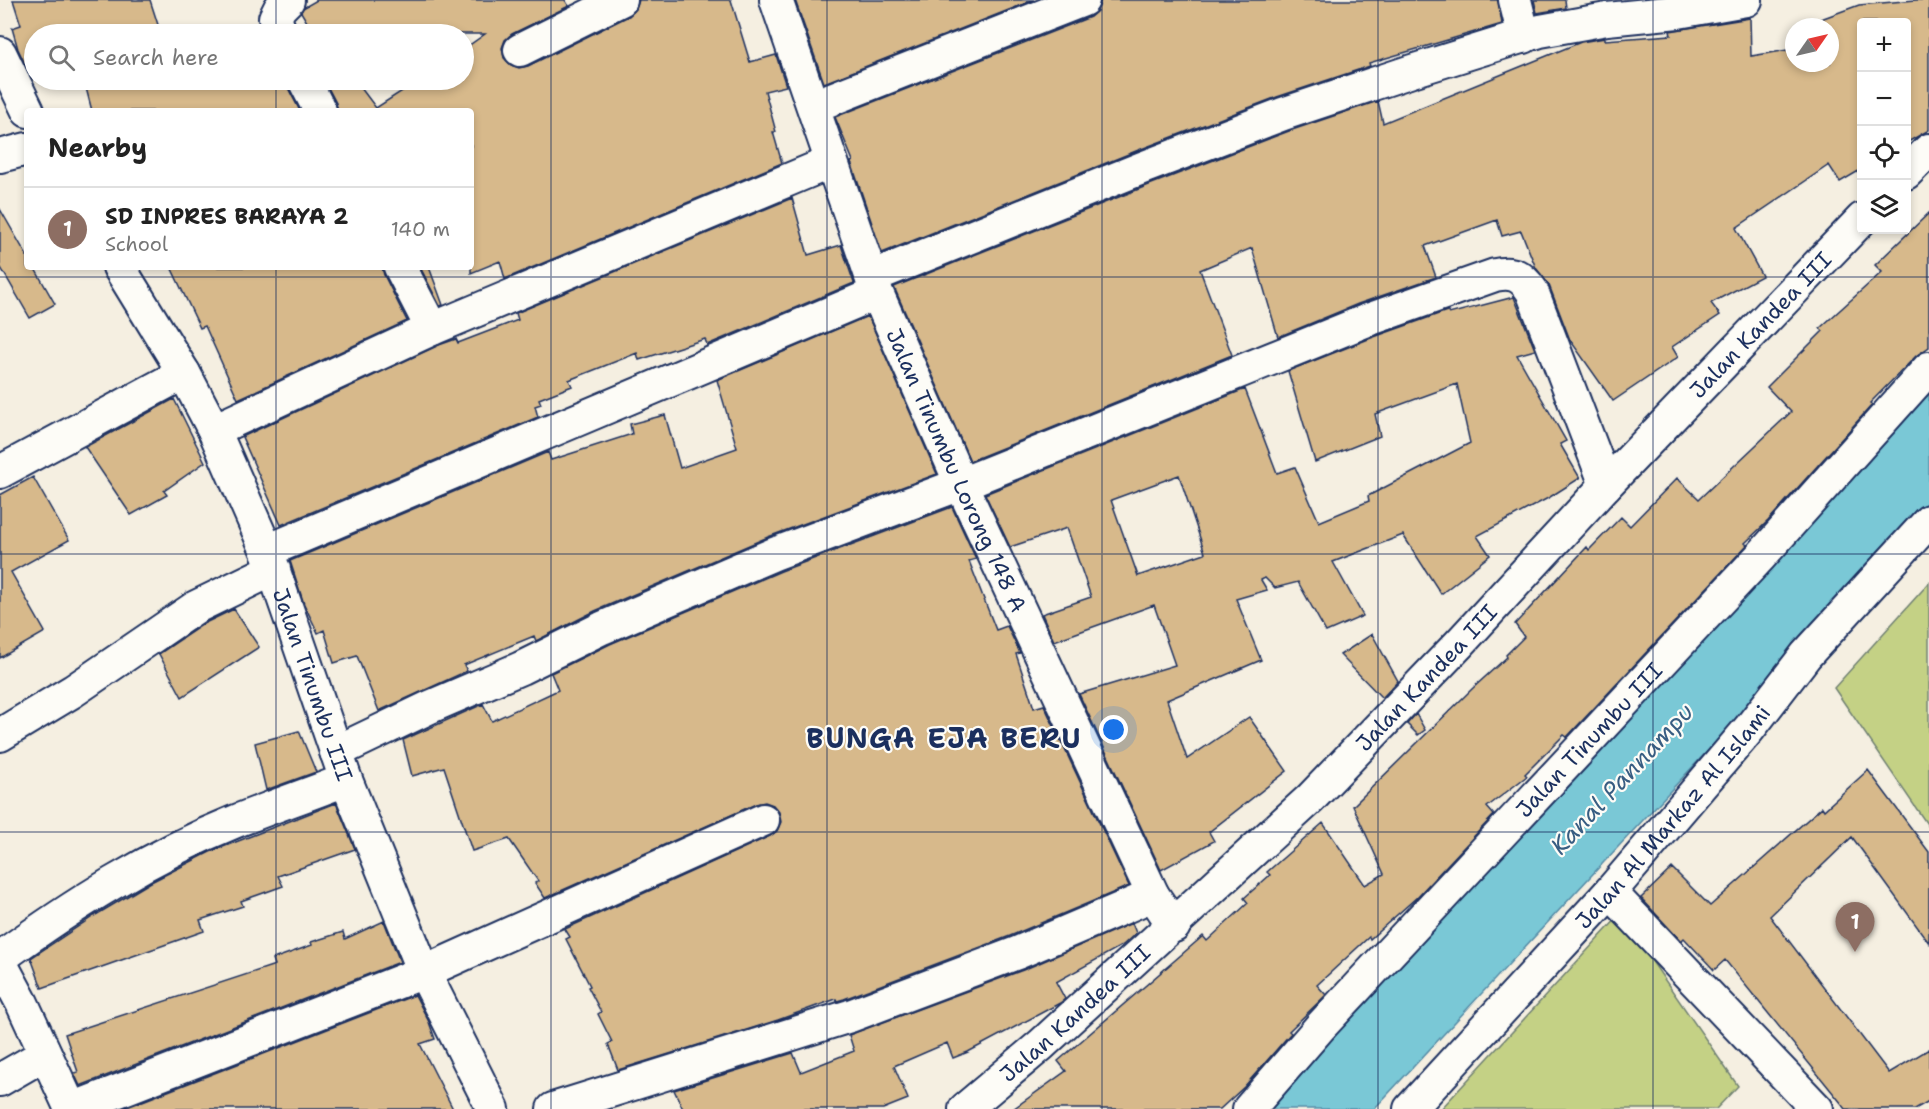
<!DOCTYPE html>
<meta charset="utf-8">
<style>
:root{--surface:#fff;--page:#f2f2f2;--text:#222;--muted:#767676;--line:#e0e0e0;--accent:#ea580c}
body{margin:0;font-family:"Shantell Sans",sans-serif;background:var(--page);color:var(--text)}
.controls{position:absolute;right:18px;top:18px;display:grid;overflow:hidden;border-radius:6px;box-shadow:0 3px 9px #0003}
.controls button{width:54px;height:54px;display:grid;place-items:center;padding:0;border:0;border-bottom:2px solid var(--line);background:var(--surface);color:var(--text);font:30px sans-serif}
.compass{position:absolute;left:1785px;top:18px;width:54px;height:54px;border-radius:50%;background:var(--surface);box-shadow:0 3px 9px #0003;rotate:56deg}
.you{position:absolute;left:1114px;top:730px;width:21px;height:21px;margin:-15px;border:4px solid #fff;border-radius:50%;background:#1a73e8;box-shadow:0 0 0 9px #1a73e833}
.badge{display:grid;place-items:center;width:39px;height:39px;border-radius:50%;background:var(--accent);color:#fff;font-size:20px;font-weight:700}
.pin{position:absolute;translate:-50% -50px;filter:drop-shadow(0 2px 3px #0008)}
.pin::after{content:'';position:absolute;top:32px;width:21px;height:18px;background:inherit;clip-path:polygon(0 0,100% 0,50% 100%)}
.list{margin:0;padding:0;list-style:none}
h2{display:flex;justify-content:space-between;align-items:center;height:78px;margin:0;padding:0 24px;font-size:26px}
h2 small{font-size:20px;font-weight:400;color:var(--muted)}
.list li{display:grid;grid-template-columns:39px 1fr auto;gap:18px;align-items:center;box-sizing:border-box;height:84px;padding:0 24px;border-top:2px solid var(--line)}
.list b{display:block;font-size:22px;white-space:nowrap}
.list p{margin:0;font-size:20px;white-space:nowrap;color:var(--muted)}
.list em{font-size:20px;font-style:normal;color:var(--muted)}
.icon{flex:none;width:33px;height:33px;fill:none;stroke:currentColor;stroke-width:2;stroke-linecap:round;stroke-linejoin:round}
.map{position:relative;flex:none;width:1929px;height:1109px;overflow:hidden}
.search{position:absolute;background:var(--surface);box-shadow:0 3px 9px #0003;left:24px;top:24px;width:450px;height:66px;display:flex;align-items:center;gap:15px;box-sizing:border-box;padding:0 21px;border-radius:33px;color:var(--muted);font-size:22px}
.panel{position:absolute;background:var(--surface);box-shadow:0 3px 9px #0003;left:24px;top:108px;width:450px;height:162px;border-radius:6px}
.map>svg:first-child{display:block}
.green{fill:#c4d185;stroke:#708072;stroke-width:1.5}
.water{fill:#7ac8d6;stroke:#548ba6;stroke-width:1.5}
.building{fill:#d7b98b;stroke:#1b2f5e;stroke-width:1.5;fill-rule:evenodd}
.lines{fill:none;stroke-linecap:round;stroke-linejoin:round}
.street-casing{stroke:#1b2f5e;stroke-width:36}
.street{stroke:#fdfcf7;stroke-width:32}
.grid{fill:none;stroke:#1b2f5e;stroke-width:1.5;stroke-opacity:0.55}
.labels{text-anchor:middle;stroke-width:4.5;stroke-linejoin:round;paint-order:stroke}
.street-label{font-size:22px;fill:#1b2f5e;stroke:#fdfcf7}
.water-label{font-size:24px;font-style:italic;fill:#385d82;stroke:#fdfcf7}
.district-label{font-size:28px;font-weight:bold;letter-spacing:1.5px;fill:#1b2f5e;stroke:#fdfcf7}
</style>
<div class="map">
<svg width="1929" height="1109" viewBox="0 0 1929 1109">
<rect width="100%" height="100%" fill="#f5efe1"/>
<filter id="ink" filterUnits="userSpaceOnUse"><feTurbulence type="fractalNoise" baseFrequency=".0167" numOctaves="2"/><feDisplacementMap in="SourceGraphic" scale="12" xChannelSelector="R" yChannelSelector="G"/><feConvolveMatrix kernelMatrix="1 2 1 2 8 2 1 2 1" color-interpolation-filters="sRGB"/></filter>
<g filter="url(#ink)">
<path class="green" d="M 1929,583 L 1929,827 L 1834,688 Z
M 1620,915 L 1738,1086 L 1716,1109 L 1441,1109 Z"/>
<path class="water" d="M 1929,384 L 1929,513 L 1374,1109 L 1259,1109 Z"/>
<path class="building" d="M 13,0 L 150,0 L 161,34 L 34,34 L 34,64 L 26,66 L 18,49 L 12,28 L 21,25 Z
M 317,0 L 565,0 L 569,6 L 512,34 L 505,40 L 502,48 L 504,58 L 511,65 L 519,68 L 528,66 L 629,16 L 636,9 L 639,0 L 731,0 L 750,62 L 776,55 L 786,86 L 765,91 L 776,132 L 773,132 L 782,163 L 505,279 L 500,261 L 471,273 L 471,111 L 338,111 L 336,103 L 324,80 L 355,80 L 376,108 L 419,80 L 464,80 L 464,49 L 485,34 L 314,34 L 301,12 L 303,8 Z
M 795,0 L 1034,0 L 824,83 Z
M 1101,0 L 1498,0 L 1502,24 L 1369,63 L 1370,66 L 1277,97 L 1136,151 L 882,253 L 851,162 L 853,161 L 835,117 L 1090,17 L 1097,11 Z
M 1534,0 L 1565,0 L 1566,8 L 1537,13 Z
M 1916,0 L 1929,0 L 1929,130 L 1906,143 L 1906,22 L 1862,22 L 1862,169 L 1840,182 L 1829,165 L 1736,228 L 1762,276 L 1711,303 L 1720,315 L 1672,347 L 1678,357 L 1613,401 L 1570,340 L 1549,285 L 1536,268 L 1521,231 L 1502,236 L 1497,220 L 1425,246 L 1436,277 L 1358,304 L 1278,337 L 1252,248 L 1200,270 L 1232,355 L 970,461 L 894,287 L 1149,185 L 1289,131 L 1378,101 L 1383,123 L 1581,42 L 1605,38 L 1605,40 L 1671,35 L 1670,31 L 1750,18 L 1751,56 L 1794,49 L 1794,63 L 1830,63 L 1830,27 L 1812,27 L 1810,23 L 1859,5 Z
M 84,80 L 286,80 L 288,88 L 300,111 L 92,111 Z
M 792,198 L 808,255 L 841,245 L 854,283 L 707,345 L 705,339 L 639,360 L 637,353 L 569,380 L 572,386 L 539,399 L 541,404 L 535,406 L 538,417 L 281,525 L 242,437 L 439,345 L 456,339 L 458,343 L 518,320 L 516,313 Z
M 0,209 L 27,256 L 27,267 L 34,267 L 55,304 L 30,318 L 0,266 Z
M 1929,213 L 1929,347 L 1916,356 L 1870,403 L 1872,405 L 1768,521 L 1745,543 L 1747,545 L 1567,737 L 1564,735 L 1525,774 L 1527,776 L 1487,807 L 1494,815 L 1417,897 L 1370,939 L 1369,937 L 1317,985 L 1326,995 L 1289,1031 L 1291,1033 L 1244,1087 L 1220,1109 L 1013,1109 L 1066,1071 L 1058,1061 L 1203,936 L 1207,941 L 1248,903 L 1244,898 L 1270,875 L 1267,872 L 1323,823 L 1365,885 L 1384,874 L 1353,806 L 1473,688 L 1507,657 L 1506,655 L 1524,637 L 1515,624 L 1587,547 L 1589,550 L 1621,517 L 1630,526 L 1677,478 L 1699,499 L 1791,412 L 1767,387 L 1823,331 L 1820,328 L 1882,272 L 1875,265 Z
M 171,267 L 382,267 L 384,275 L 407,321 L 238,399 L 205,326 L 200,328 Z
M 420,267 L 429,267 L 443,305 L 440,306 Z
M 1514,297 L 1535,350 L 1517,355 L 1566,441 L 1560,444 L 1580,478 L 1550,497 L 1477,536 L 1490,555 L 1441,594 L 1403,535 L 1333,562 L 1363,616 L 1326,632 L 1298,582 L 1275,588 L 1265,578 L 1261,580 L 1267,590 L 1236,599 L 1261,660 L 1167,700 L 1187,759 L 1249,717 L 1287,771 L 1209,832 L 1214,841 L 1161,870 L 1079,694 L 1175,665 L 1154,605 L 1054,641 L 1042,614 L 1091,597 L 1067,528 L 1010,547 L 985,494 L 1245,389 L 1277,473 L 1295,467 L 1319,522 L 1369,501 L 1368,496 L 1470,443 L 1457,384 L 1375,414 L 1380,436 L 1315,462 L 1288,371 L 1371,338 L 1447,311 L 1449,314 ZM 1179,475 L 1205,553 L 1138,576 L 1111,500 Z
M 868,316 L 937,474 L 768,537 L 595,611 L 536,641 L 534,636 L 464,665 L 467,671 L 379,711 L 357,656 L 334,663 L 324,630 L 318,633 L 304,604 L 290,561 L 548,452 L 551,460 L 632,434 L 630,424 L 665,415 L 680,468 L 737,448 L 717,380 Z
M 174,399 L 205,462 L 164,491 L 167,495 L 131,515 L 85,447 Z
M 33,477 L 69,540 L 11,572 L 45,632 L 0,658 L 0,495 Z
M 952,507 L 976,559 L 969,561 L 996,630 L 1007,626 L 1020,653 L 1016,654 L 1034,708 L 1044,705 L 1129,886 L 1010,936 L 844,999 L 837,1001 L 836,999 L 778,1020 L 618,1070 L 608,1044 L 612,1042 L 598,1014 L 601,1012 L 588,987 L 590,986 L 566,939 L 570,937 L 565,929 L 770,836 L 777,831 L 781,822 L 779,812 L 773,805 L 765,802 L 756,804 L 545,898 L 535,883 L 538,881 L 509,839 L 472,851 L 444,767 L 412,776 L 403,740 L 483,704 L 492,721 L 558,690 L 551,673 L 610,644 L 781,571 Z
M 234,609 L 259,647 L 182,697 L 159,654 L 205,623 Z
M 1372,634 L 1398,681 L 1382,698 L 1340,655 Z
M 1416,714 L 1425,730 L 1418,735 L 1407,724 Z
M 299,731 L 316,772 L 266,790 L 255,743 Z
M 1868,770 L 1929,852 L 1929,943 L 1852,837 L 1770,916 L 1889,1073 L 1929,1049 L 1929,1101 L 1915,1109 L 1846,1109 L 1725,960 L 1714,970 L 1684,938 L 1681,941 L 1641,898 L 1672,868 L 1710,906 L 1822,807 L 1824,810 Z
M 336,803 L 355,849 L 278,876 L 283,886 L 241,901 L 243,906 L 200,920 L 204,931 L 42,988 L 31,958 L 94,916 L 151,882 L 210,852 Z
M 384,921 L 400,962 L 80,1086 L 74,1073 L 78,1072 L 65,1034 L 275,965 L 273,959 L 312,945 L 311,942 L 343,932 L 345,939 Z
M 1132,923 L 1136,933 L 1123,945 L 1056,982 L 1065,999 L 1060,1003 L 968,1052 L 953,1058 L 947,1043 L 894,1066 L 908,1099 L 883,1109 L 683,1109 L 674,1090 L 793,1053 L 801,1072 L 854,1051 L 849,1035 L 1023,970 Z
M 415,995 L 429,1022 L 435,1039 L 420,1044 L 453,1109 L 122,1109 Z"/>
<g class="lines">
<defs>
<g id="street">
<path id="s1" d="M 776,0 L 877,293 L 961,484 L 1153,895 L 1174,926"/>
<path d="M 1515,0 L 1524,37"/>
<path d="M 281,34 L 275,18 L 280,8 L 288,0"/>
<path d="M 520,50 L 621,0"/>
<path d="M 0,53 L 28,111"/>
<path d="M 304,80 L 320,111"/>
<path d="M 814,106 L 1083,0"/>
<path d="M 0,156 L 27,149"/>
<path d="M 1906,173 L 1929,150"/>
<path id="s2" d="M 119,267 L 184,373 L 214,430 L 267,551 L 346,780 L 424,972 L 493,1109"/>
<path d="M 400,267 L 432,329"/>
<path d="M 871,277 L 1142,168 L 1283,114 L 1412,71 L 1540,31 L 1607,19 L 1678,12 L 1746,0"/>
<path d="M 214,430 L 432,329 L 831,162"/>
<path d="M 0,472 L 184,373"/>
<path d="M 267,551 L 877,293"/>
<path d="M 0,735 L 73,691 L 196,607 L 274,569"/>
<path d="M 336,752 L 430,707 L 521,668 L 602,628 L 774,554 L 961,484 L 1365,321 L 1495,275 C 1513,271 1522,276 1532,291 L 1606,485"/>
<path d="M 1610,892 L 1817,1109"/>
<path d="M 0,958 C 73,905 150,856 234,822 C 271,807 309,794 346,780"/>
<path d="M 0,962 L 22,1003 L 71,1109"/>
<path d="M 0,1080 L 45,1054"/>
<path d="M 72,1109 L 424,972 L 763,820"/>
<path d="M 553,1109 L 850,1016 L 1017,953 L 1153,895"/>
<path id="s3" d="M 965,1109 L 1041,1045 L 1310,799 L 1459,644 L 1606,485 L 1862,219"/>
<path id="s4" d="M 1249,1109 L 1321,1026 L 1760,557 L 1929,368"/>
<path id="s5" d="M 1410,1109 L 1610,892 L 1749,729 L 1806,655 L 1929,521"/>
</g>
</defs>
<use href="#street" class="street-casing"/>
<use href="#street" class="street"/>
</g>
</g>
<path class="grid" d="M 276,0 L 276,34M 551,0 L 551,1109M 827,0 L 827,1109M 1102,0 L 1102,1109M 1378,0 L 1378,1109M 1653,0 L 1653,1109M 276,80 L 276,111M 276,267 L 276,1109M 0,277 L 1929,277M 0,554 L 1929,554M 0,832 L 1929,832"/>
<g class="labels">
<g class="street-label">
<text dy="8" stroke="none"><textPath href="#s3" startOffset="1118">Jalan Kandea III</textPath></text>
<text dy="8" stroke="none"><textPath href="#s1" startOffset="504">Jalan Tinumbu Lorong 148 A</textPath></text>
<text dy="8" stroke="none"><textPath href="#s3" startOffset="632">Jalan Kandea III</textPath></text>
<text dy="8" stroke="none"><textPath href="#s2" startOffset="462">Jalan Tinumbu III</textPath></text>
<text dy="8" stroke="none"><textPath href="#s4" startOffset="502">Jalan Tinumbu III</textPath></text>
<text dy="8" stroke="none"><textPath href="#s5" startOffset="393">Jalan Al Markaz Al Islami</textPath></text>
<text dy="8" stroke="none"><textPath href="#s3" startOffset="146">Jalan Kandea III</textPath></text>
</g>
<g class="water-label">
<text transform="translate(1622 779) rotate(-47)" y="8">Kanal Pannampu</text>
</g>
<g class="district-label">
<text x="944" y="748">BUNGA EJA BERU</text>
</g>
</g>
</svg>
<div class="controls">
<button>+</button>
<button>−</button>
<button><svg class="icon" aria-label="locate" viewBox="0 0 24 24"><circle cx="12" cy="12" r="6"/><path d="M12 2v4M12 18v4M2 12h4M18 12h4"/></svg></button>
<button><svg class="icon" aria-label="layers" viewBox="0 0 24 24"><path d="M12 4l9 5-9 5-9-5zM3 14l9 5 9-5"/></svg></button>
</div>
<svg class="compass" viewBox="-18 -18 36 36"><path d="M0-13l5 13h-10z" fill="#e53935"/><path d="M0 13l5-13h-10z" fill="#767676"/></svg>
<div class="you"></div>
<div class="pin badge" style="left:1855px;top:952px;background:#8d6e63">1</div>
<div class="search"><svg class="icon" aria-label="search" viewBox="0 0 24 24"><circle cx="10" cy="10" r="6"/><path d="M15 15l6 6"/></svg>Search here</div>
<section class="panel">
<h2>Nearby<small></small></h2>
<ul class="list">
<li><span class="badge" style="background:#8d6e63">1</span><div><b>SD INPRES BARAYA 2</b><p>School</p></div><em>140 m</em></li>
</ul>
</section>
</div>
